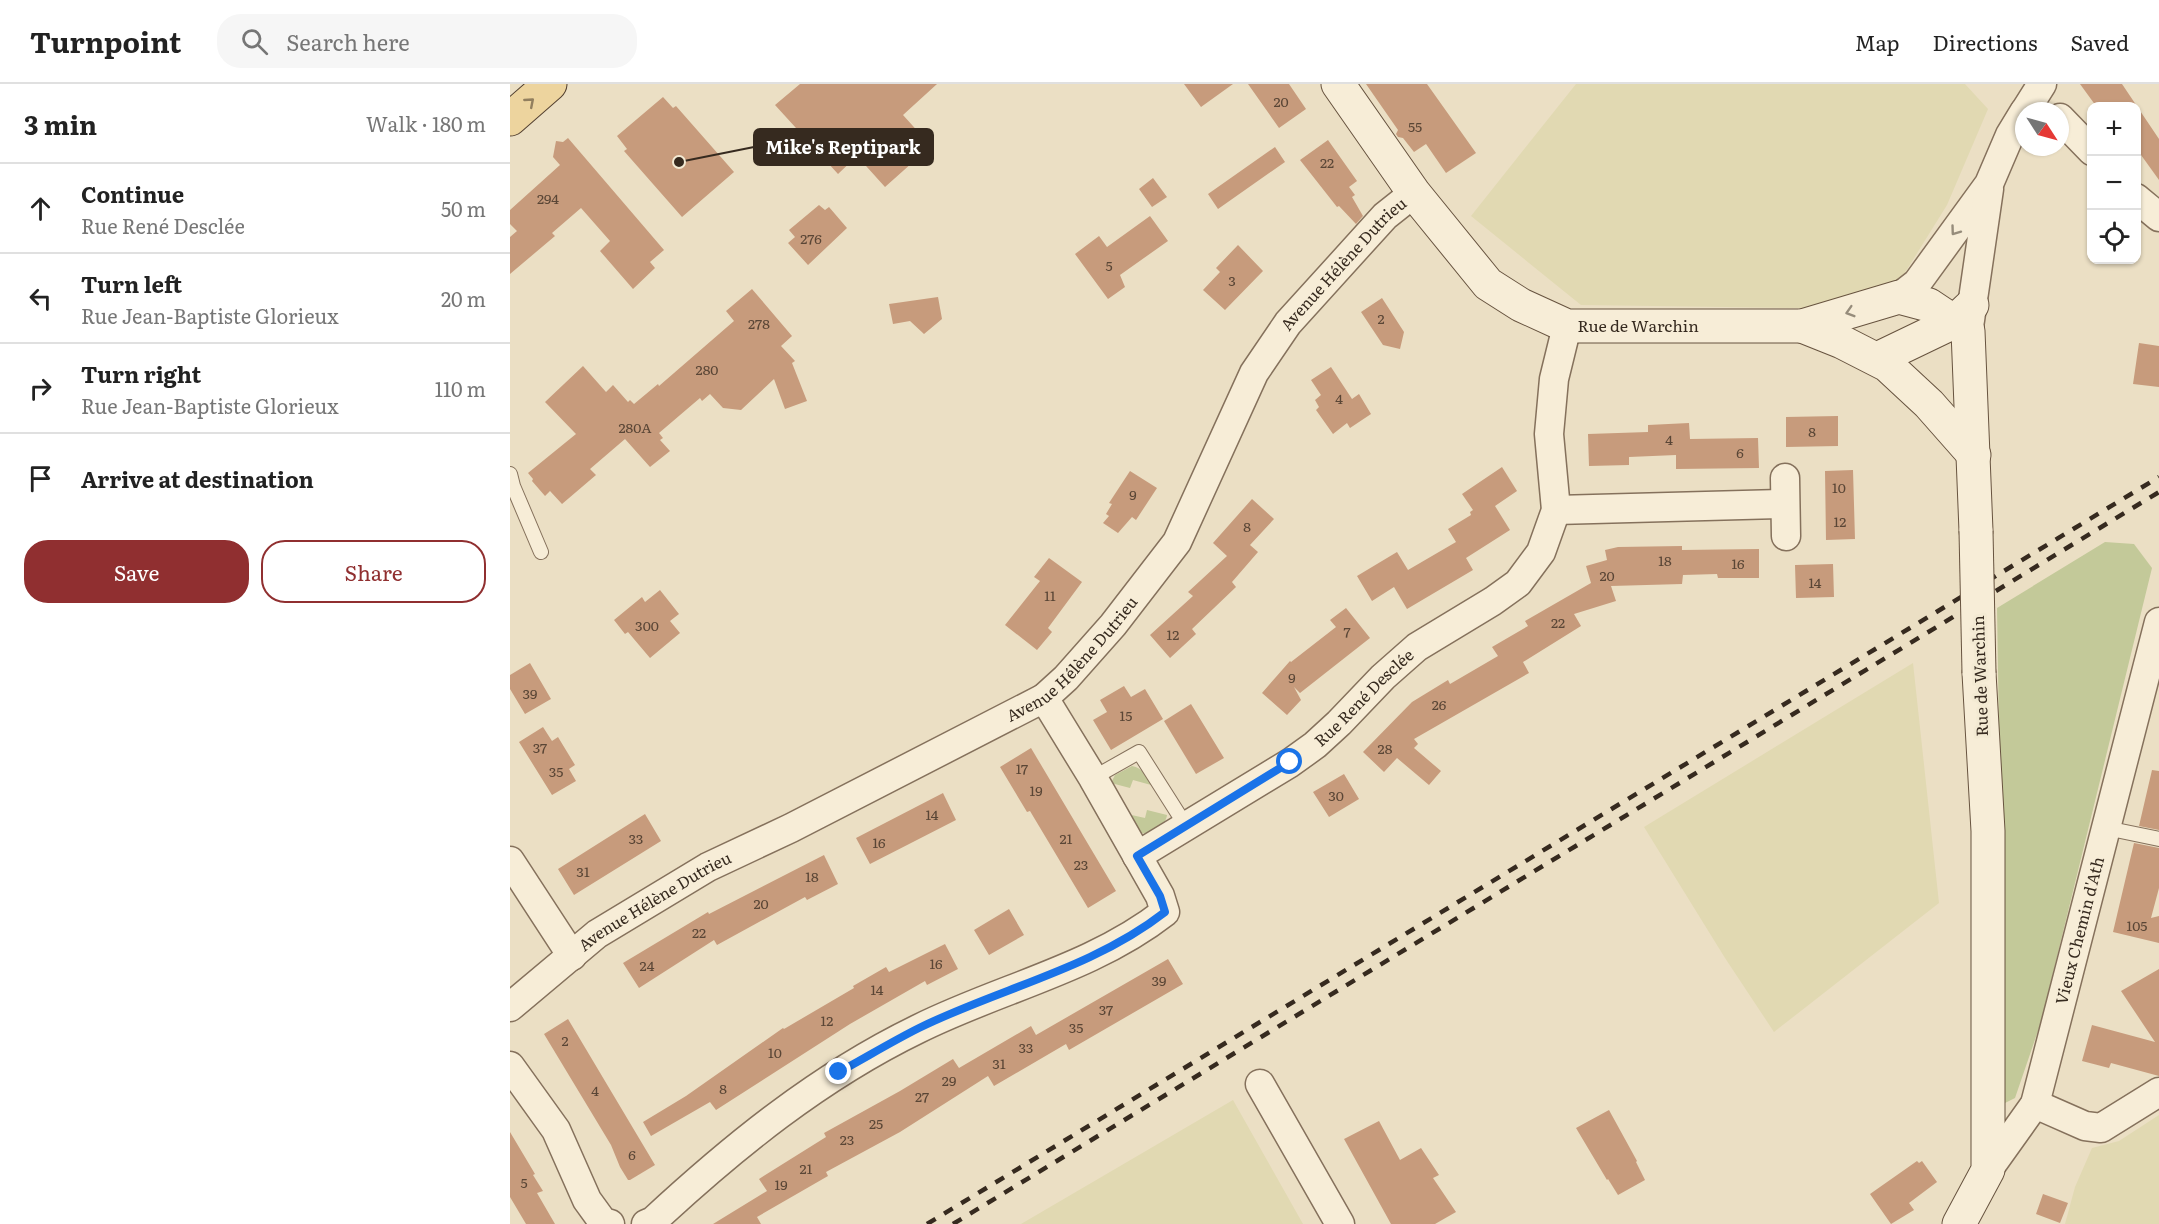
<!DOCTYPE html>
<meta charset="utf-8">
<style>
:root{--surface:#fff;--page:#f6f6f6;--text:#222;--muted:#767676;--line:#e0e0e0;--accent:#902f30}
body{margin:0;font-family:Literata,serif;background:var(--page);color:var(--text)}
.controls{position:absolute;right:18px;top:18px;display:grid;overflow:hidden;border-radius:12px;box-shadow:0 2px 4px #0004}
.controls button{width:54px;height:54px;display:grid;place-items:center;padding:0;border:0;border-bottom:2px solid var(--line);background:var(--surface);color:var(--text);font:30px sans-serif}
.compass{position:absolute;left:1505px;top:18px;width:54px;height:54px;border-radius:50%;background:var(--surface);box-shadow:0 2px 4px #0004;rotate:126deg}
.stop{position:absolute;width:18px;height:18px;margin:-14px;border:4px solid #1a73e8;border-radius:50%;background:#fff}
.stop.end{background:#1a73e8;border-color:#fff;box-shadow:0 2px 6px #0008}
.list{margin:0;padding:0;list-style:none}
h2{display:flex;justify-content:space-between;align-items:center;height:78px;margin:0;padding:0 24px;font-size:26px}
h2 small{font-size:20px;font-weight:400;color:var(--muted)}
.list li{display:grid;grid-template-columns:39px 1fr auto;gap:18px;align-items:center;box-sizing:border-box;height:90px;padding:0 24px;border-top:2px solid var(--line)}
.list b{display:block;font-size:22px;white-space:nowrap}
.list p{margin:0;font-size:20px;white-space:nowrap;color:var(--muted)}
.list em{font-size:20px;font-style:normal;color:var(--muted)}
.actions{display:flex;gap:12px;padding:18px 24px}
.actions a{flex:1;padding:14px 0;border:2px solid var(--accent);border-radius:24px;text-align:center;font-size:21px;color:var(--accent)}
.actions .main{background:var(--accent);color:#fff}
.icon{flex:none;width:33px;height:33px;fill:none;stroke:currentColor;stroke-width:2;stroke-linecap:round;stroke-linejoin:round}
.map{position:relative;flex:none;width:1649px;height:1140px;overflow:hidden}
header{display:flex;align-items:center;gap:36px;box-sizing:border-box;height:84px;padding:0 30px;background:var(--surface);border-bottom:2px solid var(--line)}
header strong{font-size:28px}
nav{display:flex;gap:33px;margin-inline-start:auto;font-size:21px}
.search{width:420px;height:54px;background:var(--page);display:flex;align-items:center;gap:15px;box-sizing:border-box;padding:0 21px;border-radius:24px;color:var(--muted);font-size:22px}
main{display:flex}
aside{flex:1;background:var(--surface)}
.map>svg:first-child{display:block}
.farmland{fill:#e1d9b2}
.green{fill:#c3c999}
.building{fill:#c79b7c}
.lines{fill:none;stroke-linecap:round;stroke-linejoin:round}
.lane-casing{stroke:#85715c;stroke-width:16}
.street-casing{stroke:#85715c;stroke-width:31}
.secondary-casing{stroke:#67533f;stroke-width:35}
.primary-casing{stroke:#534030;stroke-width:35}
.lane{stroke:#f7edd7;stroke-width:14}
.street{stroke:#f7edd7;stroke-width:28}
.secondary{stroke:#f7edd7;stroke-width:33}
.primary{stroke:#edd49e;stroke-width:33}
.rail{stroke:#362a1f;stroke-width:4.5;stroke-dasharray:10 10;stroke-linecap:butt}
.secondary-bridge-casing{stroke:#67533f;stroke-width:35;stroke-linecap:butt}
.secondary-bridge{stroke:#f7edd7;stroke-width:33}
.oneway{stroke:#927f5e}
.oneway2{stroke:#968c7b}
.route{stroke:#1a73e8;stroke-width:8}
.labels{text-anchor:middle;stroke-width:6;stroke-linejoin:round;paint-order:stroke}
.number-label{font-size:14px;fill:#5a4636}
.street-label{font-size:16px;fill:#362a1f;stroke:#f3ead3}
.leader{fill:none;stroke:#362a1f;stroke-width:2}
.callout-dot{fill:#362a1f;stroke:#f3ead3;stroke-width:2}
.callout{fill:#362a1f;stroke:#362a1f;stroke-width:2}
.callout-label{font-size:18px;text-anchor:middle;font-weight:bold;fill:#fff}
</style>
<header>
<strong>Turnpoint</strong>
<div class="search"><svg class="icon" aria-label="search" viewBox="0 0 24 24"><circle cx="10" cy="10" r="6"/><path d="M15 15l6 6"/></svg>Search here</div>
<nav><a>Map</a><a>Directions</a><a>Saved</a></nav>
</header>
<main>
<aside>
<h2>3 min<small>Walk · 180 m</small></h2>
<ul class="list">
<li><svg class="icon" aria-label="ahead" viewBox="0 0 24 24"><path d="M12 20V5M6 11l6-6 6 6"/></svg><div><b>Continue</b><p>Rue René Desclée</p></div><em>50 m</em></li>
<li><svg class="icon" aria-label="left" viewBox="0 0 24 24"><path d="M17 20v-9H6M10 6l-5 5 5 5"/></svg><div><b>Turn left</b><p>Rue Jean-Baptiste Glorieux</p></div><em>20 m</em></li>
<li><svg class="icon" aria-label="right" viewBox="0 0 24 24"><path d="M7 20v-9h11M14 6l5 5-5 5"/></svg><div><b>Turn right</b><p>Rue Jean-Baptiste Glorieux</p></div><em>110 m</em></li>
<li><svg class="icon" aria-label="arrive" viewBox="0 0 24 24"><path d="M6 21V4h12l-3 4 3 4H6"/></svg><div><b>Arrive at destination</b></div></li>
</ul>
<div class="actions"><a class="main">Save</a><a>Share</a></div>
</aside>
<div class="map">
<svg width="1649" height="1140" viewBox="0 0 1649 1140">
<rect width="100%" height="100%" fill="#ebdfc4"/>
<path class="farmland" d="M 1066,0 L 1455,0 L 1478,25 L 1437,121 L 1391,195 L 1293,224 L 1071,221 L 961,132 Z
M 1403,579 L 1429,819 L 1264,948 L 1215,874 L 1134,743 Z
M 723,1016 L 793,1140 L 511,1140 Z
M 1649,1031 L 1649,1140 L 1555,1140 L 1565,1103 L 1582,1064 L 1609,1057 Z"/>
<path class="green" d="M 1595,458 L 1624,460 L 1642,484 L 1531,938 L 1505,1014 L 1495,1019 L 1487,524 Z
M 622,682 C 633,684 636,692 641,701 L 623,696 L 620,704 L 601,699 L 605,691 Z
M 637,726 L 657,731 C 656,741 642,753 632,749 C 625,746 621,735 617,730 L 635,734 Z"/>
<path class="building" d="M 290,0 L 427,0 L 393,31 L 421,62 L 375,103 L 347,72 L 328,90 L 265,21 Z
M 674,0 L 723,0 L 691,23 Z
M 738,0 L 779,0 L 796,25 L 769,44 Z
M 856,0 L 917,0 L 966,69 L 936,89 L 916,60 L 904,68 L 893,54 L 888,53 L 886,50 L 888,46 Z
M 1570,0 L 1612,0 L 1649,55 L 1649,96 L 1626,64 L 1626,22 L 1586,22 Z
M 153,13 L 163,24 L 166,22 L 224,88 L 172,133 L 114,67 L 117,65 L 107,52 Z
M 58,54 L 154,166 L 140,178 L 145,184 L 123,205 L 90,167 L 100,157 L 71,124 L 42,149 L 45,152 L 0,190 L 0,153 L 7,147 L 0,140 L 0,126 L 50,81 L 43,73 L 46,57 L 53,58 Z
M 818,56 L 847,97 L 839,103 L 845,111 L 842,113 L 853,132 L 846,140 L 829,122 L 827,123 L 790,76 Z
M 765,63 L 775,78 L 708,125 L 698,110 Z
M 643,94 L 657,113 L 642,123 L 629,105 Z
M 309,121 L 315,126 L 319,123 L 337,144 L 298,181 L 278,159 L 285,153 L 279,146 Z
M 640,132 L 658,157 L 610,191 L 615,203 L 598,215 L 565,170 L 589,152 L 597,163 Z
M 728,161 L 753,187 L 715,226 L 693,206 L 710,188 L 706,184 Z
M 242,205 L 282,252 L 271,262 L 285,277 L 282,279 L 297,317 L 275,325 L 264,295 L 231,326 L 213,324 L 200,310 L 192,317 L 190,314 L 149,349 L 153,354 L 150,356 L 160,367 L 140,383 L 115,355 L 80,385 L 86,391 L 52,420 L 40,407 L 35,412 L 22,397 L 23,395 L 18,389 L 66,350 L 35,318 L 73,282 L 96,308 L 103,301 L 118,318 L 120,316 L 124,320 L 148,300 L 149,302 L 224,237 L 216,227 Z
M 428,213 L 432,235 L 414,250 L 400,237 L 383,240 L 379,220 Z
M 872,214 L 894,248 L 890,265 L 873,261 L 851,228 Z
M 1629,259 L 1649,262 L 1649,303 L 1623,300 Z
M 821,283 L 842,315 L 849,310 L 861,330 L 840,344 L 837,339 L 823,350 L 806,326 L 809,323 L 805,316 L 811,311 L 801,296 Z
M 1328,332 L 1328,362 L 1276,363 L 1276,333 Z
M 1179,339 L 1180,355 L 1248,354 L 1249,384 L 1166,385 L 1166,371 L 1119,373 L 1119,381 L 1079,382 L 1078,350 L 1138,348 L 1138,341 Z
M 992,383 L 1007,407 L 985,422 L 1000,446 L 956,474 L 963,486 L 897,525 L 884,503 L 862,517 L 847,492 L 887,468 L 898,486 L 946,458 L 938,445 L 961,431 L 960,428 L 963,426 L 952,410 Z
M 1343,386 L 1345,455 L 1316,456 L 1315,387 Z
M 620,387 L 647,404 L 626,436 L 622,433 L 608,449 L 593,439 L 599,432 L 596,430 L 602,420 L 599,419 Z
M 742,415 L 764,435 L 740,461 L 748,468 L 722,498 L 726,503 L 682,545 L 686,550 L 660,574 L 640,551 L 683,512 L 678,508 L 717,472 L 703,459 Z
M 1172,462 L 1172,466 L 1249,465 L 1249,494 L 1208,494 L 1207,490 L 1173,491 L 1172,500 L 1101,502 L 1106,517 L 1064,530 L 1071,542 L 1013,578 L 1019,589 L 904,655 L 908,660 L 904,664 L 931,687 L 919,701 L 887,674 L 874,688 L 853,668 L 902,618 L 938,596 L 940,600 L 988,572 L 982,563 L 1018,542 L 1015,537 L 1081,499 L 1076,482 L 1097,476 L 1095,466 L 1108,463 Z
M 539,474 L 572,498 L 538,544 L 542,548 L 527,566 L 495,541 L 530,497 L 524,493 Z
M 1323,480 L 1324,513 L 1286,514 L 1285,481 Z
M 150,506 L 169,530 L 160,537 L 170,549 L 140,574 L 118,548 L 115,550 L 104,536 L 132,513 L 135,518 Z
M 836,524 L 860,554 L 790,609 L 784,603 L 791,616 L 777,631 L 752,609 L 780,577 L 781,578 L 826,543 L 820,536 Z
M 20,579 L 41,615 L 15,630 L 0,605 L 0,591 Z
M 614,602 L 621,613 L 635,605 L 653,635 L 601,666 L 583,636 L 597,628 L 590,616 Z
M 681,620 L 714,674 L 686,690 L 654,637 Z
M 33,643 L 42,657 L 48,653 L 65,681 L 59,685 L 66,697 L 42,711 L 9,658 Z
M 521,664 L 606,807 L 578,824 L 520,727 L 517,728 L 490,683 Z
M 1642,686 L 1649,687 L 1649,746 L 1629,742 Z
M 834,690 L 849,715 L 819,733 L 803,708 Z
M 433,709 L 446,736 L 360,780 L 346,754 Z
M 135,730 L 151,757 L 64,811 L 48,785 Z
M 1624,759 L 1649,764 L 1649,804 L 1641,834 L 1649,832 L 1649,859 L 1603,848 Z
M 314,771 L 328,800 L 297,816 L 295,813 L 207,861 L 204,856 L 129,904 L 113,879 L 198,828 L 199,830 Z
M 499,825 L 514,851 L 479,871 L 464,846 Z
M 435,860 L 448,885 L 417,901 L 415,897 L 340,940 L 206,1026 L 200,1018 L 141,1052 L 133,1038 L 176,1012 L 273,944 L 274,945 L 344,904 L 343,902 L 376,883 L 379,888 Z
M 658,875 L 673,900 L 559,966 L 556,960 L 484,1002 L 478,992 L 390,1048 L 316,1088 L 318,1092 L 247,1133 L 251,1140 L 203,1140 L 257,1107 L 249,1095 L 316,1053 L 314,1049 L 390,1007 L 443,975 L 449,984 L 521,942 L 526,951 Z
M 1649,885 L 1649,992 L 1601,979 L 1599,984 L 1572,977 L 1582,941 L 1645,958 L 1611,907 Z
M 58,935 L 145,1081 L 120,1096 L 118,1096 L 110,1083 L 101,1061 L 34,950 Z
M 1099,1026 L 1127,1077 L 1126,1078 L 1135,1096 L 1108,1111 L 1098,1095 L 1097,1096 L 1066,1044 Z
M 869,1037 L 890,1076 L 911,1064 L 929,1091 L 923,1094 L 946,1128 L 925,1140 L 881,1140 L 834,1055 Z
M 0,1048 L 25,1090 L 23,1091 L 33,1107 L 27,1109 L 45,1140 L 16,1140 L 0,1113 Z
M 1407,1077 L 1409,1079 L 1412,1077 L 1427,1098 L 1399,1119 L 1404,1126 L 1381,1140 L 1360,1110 Z
M 1533,1110 L 1558,1119 L 1550,1139 L 1526,1130 Z"/>
<g class="lines">
<defs>
<path id="lane" d="M 0,390 L 3,402 L 31,468
M 583,694 L 629,668 L 676,742
M 1596,744 L 1649,755"/>
<g id="street">
<path d="M 1515,27 L 1532,0"/>
<path d="M 1550,34 L 1582,67"/>
<path d="M 1626,114 L 1649,133"/>
<path d="M 1389,213 L 1407,199 L 1479,100 L 1500,51 L 1514,28"/>
<path d="M 1459,243 L 1479,105"/>
<path d="M 1275,394 L 1276,452"/>
<path d="M 1046,426 L 1274,420"/>
<path id="s1" d="M 627,772 L 780,679 L 805,661 L 829,639 L 873,593 L 907,563 L 983,517 L 1008,499 L 1031,468 L 1046,426 L 1039,350 L 1044,295 L 1057,242"/>
<path d="M 0,777 L 62,872"/>
<path id="s2" d="M 0,923 L 87,850 L 198,783 L 281,744 L 534,614 L 556,594 L 603,541 L 667,458 L 744,289 L 778,239 L 875,132 L 904,109"/>
<path d="M 0,982 L 46,1046 L 77,1116 L 93,1138 L 100,1140"/>
<path d="M 750,1000 L 830,1140"/>
<path d="M 1525,1020 L 1575,1042 L 1591,1044 L 1649,1008"/>
<path id="s3" d="M 1478,1086 L 1525,1020 L 1649,538"/>
<path d="M 136,1140 L 143,1137 C 224,1062 309,993 408,945 C 490,904 582,885 655,828 L 650,812 L 583,694 L 534,614"/>
</g>
<g id="secondary">
<path id="s4" d="M 828,0 L 904,109 L 978,200 L 1011,221 L 1057,242 L 1292,242 L 1389,213 L 1419,221 L 1458,247 L 1466,447"/>
<path d="M 1292,242 L 1332,258 L 1377,281 L 1419,320 L 1464,371"/>
<path d="M 1367,275 L 1444,238 L 1462,221"/>
<path d="M 1449,1140 L 1478,1086 L 1478,747 L 1469,589"/>
</g>
<path id="primary" d="M 0,35 L 40,0"/>
</defs>
<use href="#lane" class="lane-casing"/>
<use href="#street" class="street-casing"/>
<use href="#secondary" class="secondary-casing"/>
<use href="#primary" class="primary-casing"/>
<use href="#lane" class="lane"/>
<use href="#street" class="street"/>
<use href="#secondary" class="secondary"/>
<use href="#primary" class="primary"/>
<path class="rail" d="M 417,1140 L 1649,393
M 443,1140 L 1649,408"/>
<defs>
<path id="secondary-bridge" d="M 1466,447 L 1469,589"/>
</defs>
<use href="#secondary-bridge" class="secondary-bridge-casing"/>
<use href="#secondary-bridge" class="secondary-bridge"/>
</g>
<defs><path id="oneway-chevron" d="M-2-3.5L2.5 0L-2 3.5" fill="none" stroke-width="1.6" stroke-linecap="round" stroke-linejoin="round" transform="scale(1.5)"/></defs>
<use class="oneway" href="#oneway-chevron" transform="translate(20 18) rotate(-41)"/>
<g class="oneway2">
<use href="#oneway-chevron" transform="translate(1445 147) rotate(126)"/>
<use href="#oneway-chevron" transform="translate(1340 228) rotate(163)"/>
</g>
<g class="lines">
<path class="route" d="M 329,988 C 355,974 381,958 409,944 C 490,904 582,885 655,828 L 650,812 L 627,772 L 780,678"/>
</g>
<g class="labels">
<g class="number-label">
<text x="771" y="23">20</text>
<text x="905" y="48">55</text>
<text x="817" y="84">22</text>
<text x="38" y="120">294</text>
<text x="301" y="160">276</text>
<text x="599" y="187">5</text>
<text x="722" y="202">3</text>
<text x="871" y="240">2</text>
<text x="249" y="245">278</text>
<text x="197" y="291">280</text>
<text x="829" y="320">4</text>
<text x="125" y="349">280A</text>
<text x="1302" y="353">8</text>
<text x="1159" y="361">4</text>
<text x="1230" y="374">6</text>
<text x="1329" y="409">10</text>
<text x="623" y="416">9</text>
<text x="1330" y="443">12</text>
<text x="737" y="448">8</text>
<text x="1155" y="482">18</text>
<text x="1228" y="485">16</text>
<text x="1097" y="497">20</text>
<text x="1305" y="504">14</text>
<text x="540" y="517">11</text>
<text x="1048" y="544">22</text>
<text x="137" y="547">300</text>
<text x="837" y="553">7</text>
<text x="663" y="556">12</text>
<text x="782" y="599">9</text>
<text x="20" y="615">39</text>
<text x="929" y="626">26</text>
<text x="616" y="637">15</text>
<text x="30" y="669">37</text>
<text x="875" y="670">28</text>
<text x="512" y="690">17</text>
<text x="46" y="693">35</text>
<text x="526" y="712">19</text>
<text x="826" y="717">30</text>
<text x="422" y="736">14</text>
<text x="126" y="760">33</text>
<text x="556" y="760">21</text>
<text x="369" y="764">16</text>
<text x="571" y="786">23</text>
<text x="73" y="793">31</text>
<text x="302" y="798">18</text>
<text x="251" y="825">20</text>
<text x="1627" y="847">105</text>
<text x="189" y="854">22</text>
<text x="426" y="885">16</text>
<text x="137" y="887">24</text>
<text x="649" y="902">39</text>
<text x="367" y="911">14</text>
<text x="596" y="931">37</text>
<text x="317" y="942">12</text>
<text x="566" y="949">35</text>
<text x="55" y="962">2</text>
<text x="516" y="969">33</text>
<text x="265" y="974">10</text>
<text x="489" y="985">31</text>
<text x="439" y="1002">29</text>
<text x="213" y="1010">8</text>
<text x="85" y="1012">4</text>
<text x="412" y="1018">27</text>
<text x="366" y="1045">25</text>
<text x="337" y="1061">23</text>
<text x="122" y="1076">6</text>
<text x="296" y="1090">21</text>
<text x="14" y="1104">5</text>
<text x="271" y="1106">19</text>
</g>
<g class="street-label">
<text dy="6" stroke="none"><textPath href="#s2" startOffset="1152">Avenue Hélène Dutrieu</textPath></text>
<text dy="6" stroke="none"><textPath href="#s4" startOffset="411">Rue de Warchin</textPath></text>
<text dy="6" stroke="none"><textPath href="#s2" startOffset="666">Avenue Hélène Dutrieu</textPath></text>
<text transform="translate(1470 592) rotate(-92)" y="6">Rue de Warchin</text>
<text dy="6" stroke="none"><textPath href="#s1" startOffset="278">Rue René Desclée</textPath></text>
<text dy="6" stroke="none"><textPath href="#s2" startOffset="180">Avenue Hélène Dutrieu</textPath></text>
<text dy="6" stroke="none"><textPath href="#s3" startOffset="260">Vieux Chemin d'Ath</textPath></text>
</g>
</g>
<path class="leader" d="M169 78L244 63"/>
<circle class="callout-dot" cx="169" cy="78" r="6"/>
<rect class="callout" x="244" y="45" width="179" height="36" rx="6"/>
<g class="callout-label">
<text x="333" y="70">Mike's Reptipark</text>
</g>
</svg>
<div class="controls">
<button>+</button>
<button>−</button>
<button><svg class="icon" aria-label="locate" viewBox="0 0 24 24"><circle cx="12" cy="12" r="6"/><path d="M12 2v4M12 18v4M2 12h4M18 12h4"/></svg></button>
</div>
<svg class="compass" viewBox="-18 -18 36 36"><path d="M0-13l5 13h-10z" fill="#e53935"/><path d="M0 13l5-13h-10z" fill="#767676"/></svg>
<div class="stop" style="left:780px;top:678px"></div>
<div class="stop end" style="left:329px;top:988px"></div>
</div>
</main>
